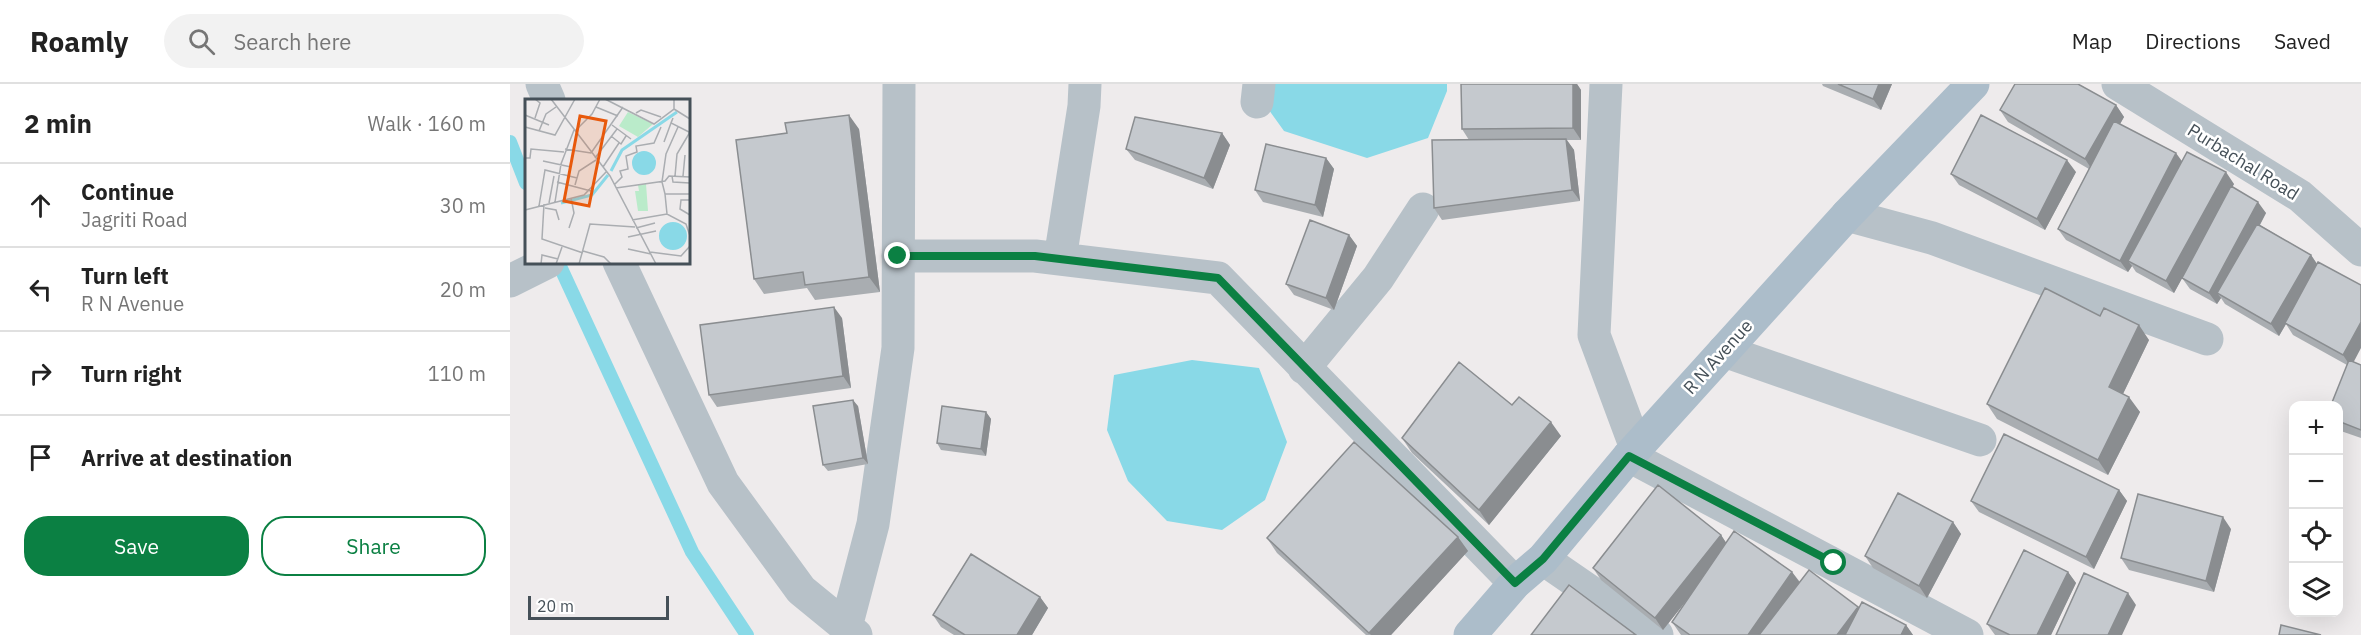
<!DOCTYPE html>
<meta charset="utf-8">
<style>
:root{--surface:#fff;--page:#f2f2f2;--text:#222;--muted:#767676;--line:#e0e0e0;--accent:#0b8043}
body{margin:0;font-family:"IBM Plex Sans",sans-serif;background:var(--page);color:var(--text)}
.controls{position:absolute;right:18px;bottom:18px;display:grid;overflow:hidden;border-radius:12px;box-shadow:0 6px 24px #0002}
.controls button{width:54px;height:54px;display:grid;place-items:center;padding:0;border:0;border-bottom:2px solid var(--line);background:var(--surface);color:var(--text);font:30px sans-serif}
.scale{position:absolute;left:18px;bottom:15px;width:141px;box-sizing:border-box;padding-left:6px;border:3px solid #455058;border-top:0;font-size:16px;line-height:21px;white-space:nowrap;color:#455058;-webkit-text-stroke:4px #fff;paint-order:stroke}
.stop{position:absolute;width:18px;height:18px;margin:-14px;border:4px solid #0b8043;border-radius:50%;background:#fff}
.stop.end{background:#0b8043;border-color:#fff;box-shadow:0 2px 6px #0008}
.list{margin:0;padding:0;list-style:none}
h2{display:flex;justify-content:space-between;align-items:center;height:78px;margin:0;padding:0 24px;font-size:26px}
h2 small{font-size:20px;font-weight:400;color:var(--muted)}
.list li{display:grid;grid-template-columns:39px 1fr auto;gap:18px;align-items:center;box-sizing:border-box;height:84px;padding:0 24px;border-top:2px solid var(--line)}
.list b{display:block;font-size:22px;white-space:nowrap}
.list p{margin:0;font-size:20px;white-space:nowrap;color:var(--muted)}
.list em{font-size:20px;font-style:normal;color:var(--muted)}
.actions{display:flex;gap:12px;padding:18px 24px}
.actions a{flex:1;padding:14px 0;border:2px solid var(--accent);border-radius:24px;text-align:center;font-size:21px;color:var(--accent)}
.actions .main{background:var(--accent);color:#fff}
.icon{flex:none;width:33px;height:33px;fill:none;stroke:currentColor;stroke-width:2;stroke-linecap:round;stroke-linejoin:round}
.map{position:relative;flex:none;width:1851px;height:551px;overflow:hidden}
header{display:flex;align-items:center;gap:36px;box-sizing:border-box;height:84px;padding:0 30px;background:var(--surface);border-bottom:2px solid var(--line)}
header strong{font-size:28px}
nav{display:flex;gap:33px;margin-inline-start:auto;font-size:21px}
.search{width:420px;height:54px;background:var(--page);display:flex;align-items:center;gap:15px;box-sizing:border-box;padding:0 21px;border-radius:33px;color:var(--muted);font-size:22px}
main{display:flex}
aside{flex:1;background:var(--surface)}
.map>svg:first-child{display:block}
.water{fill:#89d9e7}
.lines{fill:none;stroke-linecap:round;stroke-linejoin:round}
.stream{stroke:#89d9e7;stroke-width:14}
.minor{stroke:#b7c1c8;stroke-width:33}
.major{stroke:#acbdca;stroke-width:33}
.wall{fill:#a9adb1}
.shaded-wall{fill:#8a8d90}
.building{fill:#c5c9ce;stroke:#8a8d90;stroke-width:1.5}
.route{stroke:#0b8043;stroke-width:8}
.labels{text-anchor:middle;stroke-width:5;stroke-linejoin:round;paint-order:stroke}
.street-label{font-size:18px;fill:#455058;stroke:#fff}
.inset-river{fill:none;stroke:#89d9e7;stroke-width:3}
.inset-road{fill:none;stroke:#aaadb1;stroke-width:1.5}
.view{fill:#e8590c;fill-opacity:0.15;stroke:#e8590c;stroke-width:3}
.inset-edge{fill:none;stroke:#455058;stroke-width:3}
</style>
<header>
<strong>Roamly</strong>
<div class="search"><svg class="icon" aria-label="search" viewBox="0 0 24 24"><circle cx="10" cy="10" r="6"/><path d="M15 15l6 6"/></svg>Search here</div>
<nav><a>Map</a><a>Directions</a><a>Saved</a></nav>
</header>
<main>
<aside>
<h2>2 min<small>Walk · 160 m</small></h2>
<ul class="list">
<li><svg class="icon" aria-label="ahead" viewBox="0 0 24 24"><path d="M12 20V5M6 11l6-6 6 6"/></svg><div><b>Continue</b><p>Jagriti Road</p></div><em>30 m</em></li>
<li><svg class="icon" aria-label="left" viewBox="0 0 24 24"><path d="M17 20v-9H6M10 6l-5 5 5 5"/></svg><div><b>Turn left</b><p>R N Avenue</p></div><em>20 m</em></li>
<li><svg class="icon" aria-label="right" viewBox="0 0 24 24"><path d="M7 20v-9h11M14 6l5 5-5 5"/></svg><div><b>Turn right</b></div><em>110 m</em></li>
<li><svg class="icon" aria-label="arrive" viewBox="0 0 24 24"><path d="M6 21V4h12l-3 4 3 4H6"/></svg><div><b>Arrive at destination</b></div></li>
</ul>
<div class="actions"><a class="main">Save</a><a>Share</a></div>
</aside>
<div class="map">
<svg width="1851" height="551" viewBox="0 0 1851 551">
<rect width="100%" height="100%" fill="#eeebec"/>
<path class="water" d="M 750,0 L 937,0 L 937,7 L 918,54 L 857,74 L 774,47 L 754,19 Z
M 682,276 L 749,284 L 777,358 L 755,416 L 712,446 L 657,437 L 618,397 L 597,346 L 604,291 Z"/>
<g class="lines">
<path class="stream" d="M 0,58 L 16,99
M 48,178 L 182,468 L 237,551"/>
<path class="minor" d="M 32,0 L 39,16
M 1096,0 L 1084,251 L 1126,364
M 1608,0 L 1790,112 L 1851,166
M 747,18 L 749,0
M 1337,131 L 1422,154 L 1697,255
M 388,172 L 525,172 L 708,194 L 1005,499
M 550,175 L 574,22 L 575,0
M 109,178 L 213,399 L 291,506 L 346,551
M 0,197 L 38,178
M 1214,267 L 1470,356
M 794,284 L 868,194 L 913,125
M 1119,372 L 1457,551
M 1033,475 L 1129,541 L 1147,551
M 336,543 L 363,440 L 388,264 L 389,0"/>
<path class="major" d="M 960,551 L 1005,499 L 1033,475 L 1119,372 L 1337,131 L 1463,0"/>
</g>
<path class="wall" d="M 951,0 L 1067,0 L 1071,6 L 1071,56 L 1057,56 L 1064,66 L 1070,117 L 932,136 L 924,124 L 959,56 L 952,45 Z
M 1312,0 L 1382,0 L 1371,26 L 1313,2 Z
M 1606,21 L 1614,33 L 1610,40 L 1672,78 L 1724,100 L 1722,103 L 1756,129 L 1750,141 L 1801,171 L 1807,180 L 1844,278 L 1851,281 L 1851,354 L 1828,346 L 1828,321 L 1837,281 L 1783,251 L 1776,240 L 1769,252 L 1715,220 L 1711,214 L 1707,220 L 1680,205 L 1672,194 L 1664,209 L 1626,188 L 1622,182 L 1618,188 L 1556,156 L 1548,145 L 1579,85 L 1498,38 L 1490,26 Z
M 349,45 L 370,208 L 305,216 L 297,204 L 254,210 L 244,195 Z
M 712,49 L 720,61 L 703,105 L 625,76 L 616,65 Z
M 816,74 L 824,85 L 813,133 L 753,118 L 745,106 Z
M 1566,88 L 1535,146 L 1449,101 L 1441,90 Z
M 839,151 L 847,162 L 824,226 L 784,211 L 776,200 Z
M 1590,232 L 1639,256 L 1613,310 L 1630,328 L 1598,391 L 1487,335 L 1477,320 Z
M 332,234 L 341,304 L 207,323 L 199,311 Z
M 1002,321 L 1051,352 L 979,441 L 902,369 L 892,354 Z
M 348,322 L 358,380 L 318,387 L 313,381 Z
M 476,328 L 481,335 L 476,372 L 431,366 L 427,359 Z
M 1609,406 L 1617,417 L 1584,485 L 1469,428 L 1461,417 Z
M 1443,438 L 1451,450 L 1417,514 L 1363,484 L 1355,472 Z
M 1721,445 L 1704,508 L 1619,486 L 1611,474 Z
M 1211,451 L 1216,459 L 1282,488 L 1290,498 L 1349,525 L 1396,541 L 1403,551 L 1171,551 L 1162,538 L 1179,513 L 1153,546 L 1091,496 L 1083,484 Z
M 948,453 L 958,467 L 881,551 L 856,551 L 767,469 L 757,454 Z
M 1558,488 L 1566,499 L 1541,551 L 1485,551 L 1477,540 Z
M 530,513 L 538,524 L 522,551 L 444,551 L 431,543 L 423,531 Z"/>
<path class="shaded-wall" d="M 1063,0 L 1067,0 L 1071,6 L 1071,56 L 1063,44 Z
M 1369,0 L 1382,0 L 1371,26 L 1363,15 Z
M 1606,21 L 1614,33 L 1583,87 L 1575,75 Z
M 339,31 L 349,45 L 370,208 L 359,193 Z
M 712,49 L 720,61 L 703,105 L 694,94 Z
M 1056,55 L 1064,66 L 1070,117 L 1062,106 Z
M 1666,69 L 1674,80 L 1618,177 L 1622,182 L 1618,188 L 1610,177 Z
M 816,74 L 824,85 L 813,133 L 805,121 Z
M 1557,76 L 1566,88 L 1535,146 L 1527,135 Z
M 1716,88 L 1724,100 L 1664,209 L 1656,197 Z
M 1748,118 L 1756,129 L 1712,212 L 1707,209 L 1711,214 L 1707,220 L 1699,209 Z
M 839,151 L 847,162 L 824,226 L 816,214 Z
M 1801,171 L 1809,183 L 1769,252 L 1761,240 Z
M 324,223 L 332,234 L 341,304 L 333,292 Z
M 1851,238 L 1851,264 L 1841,283 L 1833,271 Z
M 1629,241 L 1639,256 L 1609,318 L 1599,303 Z
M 1619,313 L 1630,328 L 1598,391 L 1588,376 Z
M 343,316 L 348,322 L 358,380 L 353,374 Z
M 476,328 L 481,335 L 476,372 L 471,365 Z
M 1041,338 L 1051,352 L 979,441 L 969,426 Z
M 1609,406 L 1617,417 L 1584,485 L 1576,473 Z
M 1713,433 L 1721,445 L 1704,508 L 1696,497 Z
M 1443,438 L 1451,450 L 1417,514 L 1409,502 Z
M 1211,451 L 1219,463 L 1153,546 L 1145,534 Z
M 948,453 L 958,467 L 881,551 L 861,551 L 859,549 Z
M 1282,488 L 1290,499 L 1254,551 L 1238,551 Z
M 1558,488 L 1566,499 L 1541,551 L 1527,551 Z
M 1618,509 L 1626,521 L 1612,551 L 1598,551 Z
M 530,513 L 538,524 L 522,551 L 507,551 Z
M 1348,523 L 1356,535 L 1344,551 L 1327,551 Z
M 1396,541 L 1403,551 L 1391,551 Z"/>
<path class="building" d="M 951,0 L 1063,0 L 1063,44 L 952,45 Z
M 1328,0 L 1369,0 L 1363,15 Z
M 1505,0 L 1568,0 L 1606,21 L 1575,75 L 1490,26 Z
M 339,31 L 359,193 L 295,201 L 293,188 L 244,195 L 226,56 L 277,49 L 275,39 Z
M 1471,31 L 1557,76 L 1527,135 L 1441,90 Z
M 625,33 L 712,49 L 694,94 L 616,65 Z
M 1604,37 L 1666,69 L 1610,177 L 1548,145 Z
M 1056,55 L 1062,106 L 924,124 L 922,56 Z
M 756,60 L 816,74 L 805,121 L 745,106 Z
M 1677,68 L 1716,88 L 1656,197 L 1618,177 Z
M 1721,102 L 1748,118 L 1699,209 L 1672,194 Z
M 800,136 L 839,151 L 816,214 L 776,200 Z
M 1747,140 L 1801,171 L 1761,240 L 1707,209 Z
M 1808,178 L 1851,201 L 1851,238 L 1833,271 L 1775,239 Z
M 1535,204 L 1590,232 L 1594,224 L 1629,241 L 1599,303 L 1619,313 L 1588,376 L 1477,320 Z
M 324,223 L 333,292 L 199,311 L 190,241 Z
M 1839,276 L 1851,281 L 1851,346 L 1828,337 L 1828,321 L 1821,321 Z
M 949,278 L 1002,321 L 1009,313 L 1041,338 L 969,426 L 892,354 Z
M 343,316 L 353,374 L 313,381 L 303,322 Z
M 432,322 L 476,328 L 471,365 L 427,359 Z
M 1494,350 L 1609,406 L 1576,473 L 1461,417 Z
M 844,358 L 948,453 L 859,549 L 757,454 Z
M 1148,401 L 1211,451 L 1145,534 L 1083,484 Z
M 1388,409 L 1443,438 L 1409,502 L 1355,472 Z
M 1628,410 L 1713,433 L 1696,497 L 1611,474 Z
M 1224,447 L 1282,488 L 1238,551 L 1180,551 L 1162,538 Z
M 1514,466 L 1558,488 L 1527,551 L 1500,551 L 1477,540 Z
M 461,470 L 530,513 L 507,551 L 455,551 L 423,531 Z
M 1299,486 L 1348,523 L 1327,551 L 1249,551 Z
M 1574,489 L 1618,509 L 1598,551 L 1546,551 Z
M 1059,501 L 1126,551 L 1021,551 Z
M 1352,518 L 1396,541 L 1391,551 L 1335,551 Z
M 1771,541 L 1811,551 L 1769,551 Z"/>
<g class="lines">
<path class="route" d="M 388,172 L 525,172 L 708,194 L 1005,499 L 1033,475 L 1119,372 L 1324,479"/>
</g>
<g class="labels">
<g class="street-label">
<text transform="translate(1733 78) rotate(32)" y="6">Purbachal Road</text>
<text transform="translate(1208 273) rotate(-48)" y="6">R N Avenue</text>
</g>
</g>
<g transform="translate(15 15)">
<rect width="165" height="165" fill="#eeebec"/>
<path d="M 103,13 L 128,25 L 113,38 L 94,27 ZM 121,85 L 123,112 L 113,112 L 110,92 L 114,92 L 113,86 Z" fill="#baebca"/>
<path d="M107 64a12 12 0 1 1 24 0a12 12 0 1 1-24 0ZM134 137a14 14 0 1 1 28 0a14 14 0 1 1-28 0Z" fill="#89d9e7"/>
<path class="inset-river" d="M 86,72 L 97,51 L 152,13M 36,104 L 67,96 L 83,76"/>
<path class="inset-road" d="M 10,0 L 15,4 L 10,19M 26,0 L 85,77 L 131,165M 80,0 L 129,25 L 149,10 L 149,0M 71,8 L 93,17M 149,10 L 165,20M 111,14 L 116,11 L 136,18M 0,16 L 24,26M 148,19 L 146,24 L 164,33M 87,26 L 106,40M 0,28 L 30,36 L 50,0M 153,28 L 141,55 L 137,83 L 140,95 L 165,95M 14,32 L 21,15 L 31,8M 50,32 L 67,15 L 75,0M 86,37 L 96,45 L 101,37M 139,43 L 146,24M 40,50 L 66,54M 66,54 L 98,8M 0,59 L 5,59 L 6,50 L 39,53M 70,59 L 92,30M 18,62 L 46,68M 78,68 L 94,44M 147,77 L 148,83 L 165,84M 150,77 L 152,55 L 165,33M 158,77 L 160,56M 32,83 L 66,92M 50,86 L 54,72 L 71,61M 89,86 L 97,78 L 95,72 L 103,70 L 101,57 L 112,53 L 111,47 L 129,44 L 136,28M 91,89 L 140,82 L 144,77 L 165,78M 140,95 L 142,115M 165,101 L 156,101 L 155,110 L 165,116M 30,103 L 36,65 L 49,31M 24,104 L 29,77M 19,105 L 17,140 L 58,154M 14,107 L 20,71 L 52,79M 20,109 L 31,111 L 34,121M 0,111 L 59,96 L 81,73M 107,121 L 142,115 L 161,125 L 165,137M 44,129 L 49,114 L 46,99M 111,129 L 130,124M 0,137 L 0,111M 103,138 L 131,132M 103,150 L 126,155M 58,152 L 79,158 L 86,165M 125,153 L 156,157 L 165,147M 16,165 L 17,156 L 33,160M 31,165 L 37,148M 54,165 L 65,125 L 110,128"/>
<path class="view" d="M 55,17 L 81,22 L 64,107 L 39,102 Z"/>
<rect width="165" height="165" class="inset-edge"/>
</g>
</svg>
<div class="controls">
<button>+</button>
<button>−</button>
<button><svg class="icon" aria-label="locate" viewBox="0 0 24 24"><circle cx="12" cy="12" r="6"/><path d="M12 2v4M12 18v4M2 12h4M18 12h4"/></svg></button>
<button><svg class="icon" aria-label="layers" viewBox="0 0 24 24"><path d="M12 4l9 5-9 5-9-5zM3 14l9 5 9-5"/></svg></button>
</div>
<div class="scale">20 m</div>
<div class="stop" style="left:1324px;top:479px"></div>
<div class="stop end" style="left:388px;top:172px"></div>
</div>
</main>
